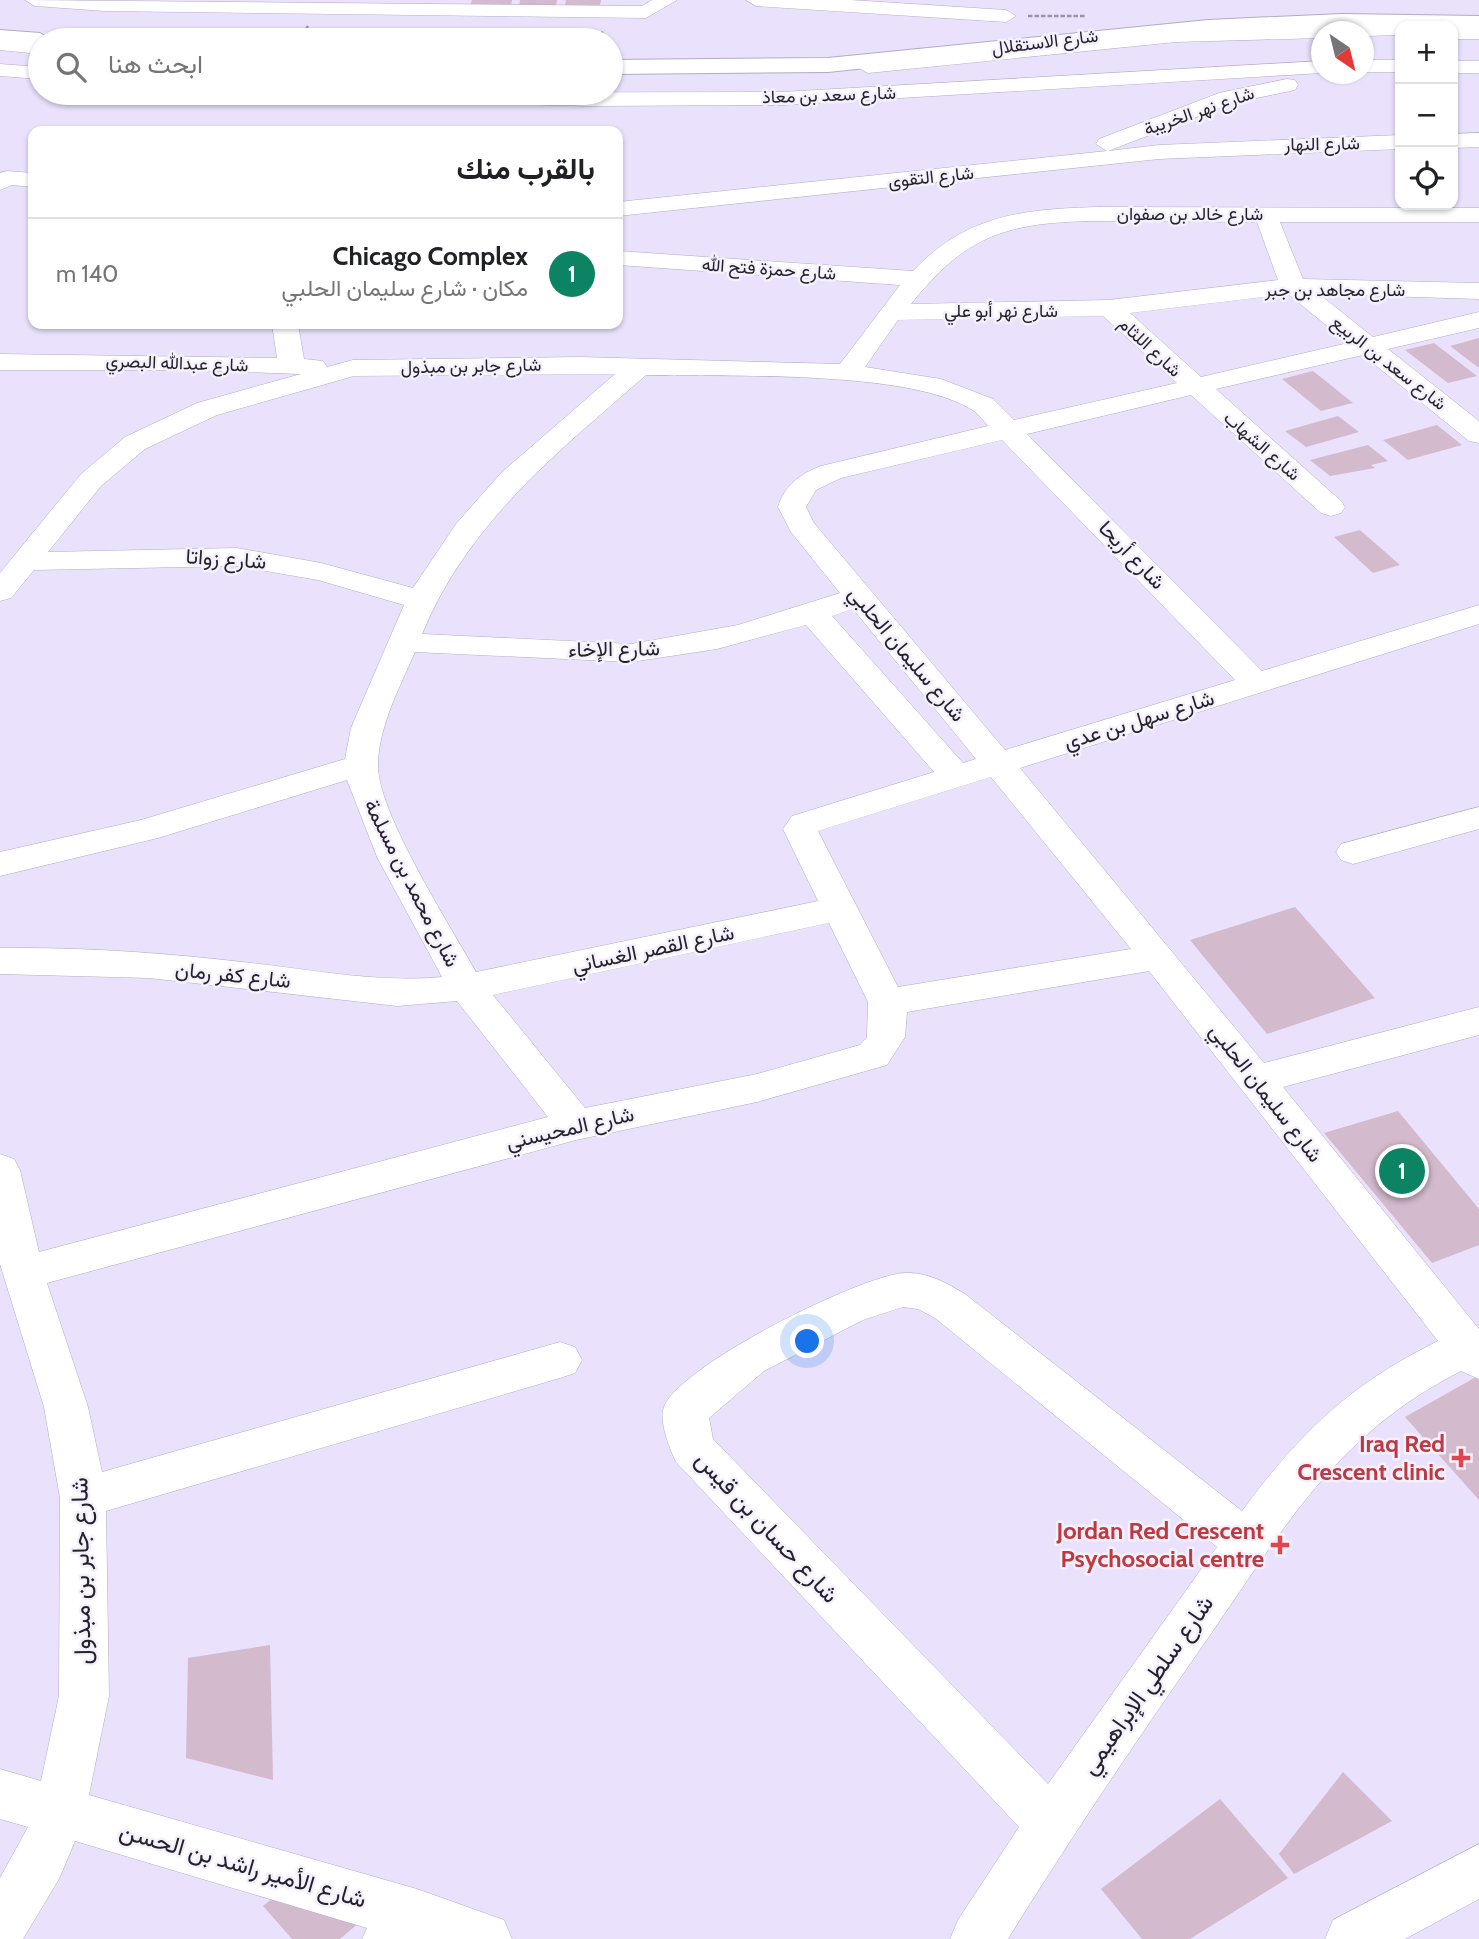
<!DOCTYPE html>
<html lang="ar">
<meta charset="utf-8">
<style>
:root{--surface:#fff;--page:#f2f2f2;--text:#202124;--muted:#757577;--line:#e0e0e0;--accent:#0c8362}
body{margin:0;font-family:Cabin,Vazirmatn,sans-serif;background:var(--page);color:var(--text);direction:rtl}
.controls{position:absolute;right:21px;top:21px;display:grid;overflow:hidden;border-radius:14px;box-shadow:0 2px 5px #0004}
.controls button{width:63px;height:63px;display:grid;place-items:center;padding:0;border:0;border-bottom:2px solid var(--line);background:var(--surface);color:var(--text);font:35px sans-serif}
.compass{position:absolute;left:1311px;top:21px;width:63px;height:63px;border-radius:50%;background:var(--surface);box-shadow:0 2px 5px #0004;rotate:145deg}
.you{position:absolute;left:808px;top:1342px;width:24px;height:24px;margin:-18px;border:5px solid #fff;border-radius:50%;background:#1a73e8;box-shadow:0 0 0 10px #1a73e833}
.badge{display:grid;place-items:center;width:46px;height:46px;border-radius:50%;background:var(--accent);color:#fff;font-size:23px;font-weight:700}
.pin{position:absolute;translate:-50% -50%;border:4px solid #fff;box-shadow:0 2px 7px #0006}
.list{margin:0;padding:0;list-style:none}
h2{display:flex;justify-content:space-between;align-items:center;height:91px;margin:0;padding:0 28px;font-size:30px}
h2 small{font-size:23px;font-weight:400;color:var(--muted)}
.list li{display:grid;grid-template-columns:46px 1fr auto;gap:21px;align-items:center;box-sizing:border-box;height:112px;padding:0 28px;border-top:2px solid var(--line)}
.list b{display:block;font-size:26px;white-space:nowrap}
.list p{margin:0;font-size:23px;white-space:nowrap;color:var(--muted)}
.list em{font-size:23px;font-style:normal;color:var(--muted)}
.icon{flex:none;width:38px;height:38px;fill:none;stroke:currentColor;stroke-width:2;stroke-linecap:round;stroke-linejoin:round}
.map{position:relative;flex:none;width:1479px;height:1939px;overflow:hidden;direction:ltr}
.search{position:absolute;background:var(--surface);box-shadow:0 2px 5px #0004;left:28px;top:28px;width:595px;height:77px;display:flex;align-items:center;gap:18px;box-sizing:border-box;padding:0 24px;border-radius:38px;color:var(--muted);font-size:26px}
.panel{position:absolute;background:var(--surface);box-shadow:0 2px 5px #0004;left:28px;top:126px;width:595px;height:203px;border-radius:14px;direction:rtl}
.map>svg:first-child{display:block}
.building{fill:#d4bacd}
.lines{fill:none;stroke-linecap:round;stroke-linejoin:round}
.minor-casing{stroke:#b3abc6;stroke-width:1}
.highway-casing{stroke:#b3abc6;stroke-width:2}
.path{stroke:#9a93a7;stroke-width:2.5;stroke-dasharray:4.5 2;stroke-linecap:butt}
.minor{fill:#fff;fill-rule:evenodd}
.highway{fill:#fff;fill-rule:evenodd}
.health-dot{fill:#e0444e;stroke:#f5f1fc;stroke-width:2.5}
.labels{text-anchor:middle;stroke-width:5;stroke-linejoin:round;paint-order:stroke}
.far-street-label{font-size:18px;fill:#25212b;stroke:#f5f1fc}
.street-label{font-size:21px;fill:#25212b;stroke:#f5f1fc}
.near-health-label{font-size:24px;font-weight:bold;fill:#be3a42;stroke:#f5f1fc;text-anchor:end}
.near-street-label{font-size:24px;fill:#25212b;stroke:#f5f1fc}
</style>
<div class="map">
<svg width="1479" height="1939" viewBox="0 0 1479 1939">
<rect width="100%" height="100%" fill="#eae1fd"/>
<path class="building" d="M 472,0 L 512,0 L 511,6 L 470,6 Z
M 520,0 L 557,0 L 556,6 L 519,7 Z
M 566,0 L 601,0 L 600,5 L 565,5 Z
M 1479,338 L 1479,368 L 1450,346 Z
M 1434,343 L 1477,376 L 1448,383 L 1405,350 Z
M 1313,371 L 1353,403 L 1321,411 L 1282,379 Z
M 1338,416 L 1359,432 L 1306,447 L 1285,431 Z
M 1437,425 L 1462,445 L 1408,460 L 1383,440 Z
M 1368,445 L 1388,461 L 1371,465 L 1375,468 L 1330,476 L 1310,460 Z
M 1360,530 L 1400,565 L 1373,573 L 1334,537 Z
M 1295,907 L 1375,998 L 1267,1034 L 1190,940 Z
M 1398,1111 L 1479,1209 L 1479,1245 L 1432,1263 L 1324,1133 Z
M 1476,1377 L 1479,1381 L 1479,1500 L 1405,1417 Z
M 270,1645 L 273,1780 L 186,1758 L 188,1658 Z
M 1343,1772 L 1392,1821 L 1294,1874 L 1279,1854 Z
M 1220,1799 L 1288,1878 L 1190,1939 L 1142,1939 L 1101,1889 Z
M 273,1898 L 361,1921 L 340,1939 L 292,1939 L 263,1906 Z"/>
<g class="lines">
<defs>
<path id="minor" d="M 25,0 L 642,6 L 652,0 L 677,0 L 646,18 L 105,11 L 35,6 Z
M 746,0 L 850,0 L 1006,10 L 1016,16 L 1006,22 L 756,6 Z
M 1400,23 L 1408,26 L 1400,26 L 1400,35 L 1364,36 L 1364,32 L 1322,32 L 1322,38 L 1176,42 L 868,73 L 857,67 L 868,61 L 1176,30 Z
M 1453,27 L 1479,27 L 1479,39 L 1453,39 Z
M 0,38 L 40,42 L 40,54 L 0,50 Z
M 1364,60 L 1400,60 L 1400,72 L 1364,72 Z
M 1322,61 L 1322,73 L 782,105 L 591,106 L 337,99 L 326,93 L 782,92 Z
M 1453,61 L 1479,61 L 1479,73 L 1453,73 Z
M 0,64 L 40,67 L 40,79 L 0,76 Z
M 1287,79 L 1295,80 L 1298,85 L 1295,90 L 1233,103 L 1108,151 L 1159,145 L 1400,135 L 1400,149 L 1159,159 L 618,216 L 618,202 L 1107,151 L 1096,144 L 1099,139 L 1219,93 Z
M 1479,133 L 1479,147 L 1453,148 L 1453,134 Z
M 7,171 L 33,173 L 33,187 L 12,185 L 0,190 L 0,173 Z
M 1100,207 L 1479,208 L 1479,222 L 1280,222 L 1303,279 L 1479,283 L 1479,299 L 1319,294 L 1373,337 L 1479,312 L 1479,328 L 1388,349 L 1479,421 L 1479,443 L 1469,441 L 1363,355 L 1216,389 L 1341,501 L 1345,507 L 1341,513 L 1331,516 L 1321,513 L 1191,395 L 1027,434 L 1262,671 L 1479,605 L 1479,624 L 1020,768 L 1264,1063 L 1479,1007 L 1479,1035 L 1283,1087 L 1479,1329 L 1479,1379 L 1461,1371 C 1331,1437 1281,1534 1201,1648 C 1134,1744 1069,1840 1008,1939 L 950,1939 L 958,1920 L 1019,1827 L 676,1462 C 670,1449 660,1425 663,1410 C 671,1369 863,1274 905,1273 C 928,1272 946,1283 965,1294 L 1242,1511 C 1301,1432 1349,1385 1438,1341 L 1149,971 L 907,1012 L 905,1037 L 887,1065 L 757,1102 L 576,1140 L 47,1283 L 88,1407 L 102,1472 L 560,1342 L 575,1347 L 582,1360 L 575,1373 L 560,1378 L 106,1511 L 109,1696 L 89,1795 L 417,1889 L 504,1920 L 512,1939 L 362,1939 L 367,1928 L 75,1841 L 59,1879 L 23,1939 L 0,1939 L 0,1878 L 28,1827 L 0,1819 L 0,1769 L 41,1781 L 59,1696 L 60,1498 L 44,1407 L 0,1264 L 0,1154 L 14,1159 L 20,1170 L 39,1252 L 548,1117 L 457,1001 L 397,1006 L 149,978 L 0,974 L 0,948 C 84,947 167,953 251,963 C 314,970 378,983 442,977 L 377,857 L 347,780 L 158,838 L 0,876 L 0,852 L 141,820 L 345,759 L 351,728 L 404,605 L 318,580 L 237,566 L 34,570 L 11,598 L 0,601 L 0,573 L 81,474 L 125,437 L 197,403 L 301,374 L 189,370 L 0,370 L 0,354 L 277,358 L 272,324 L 298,324 L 304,359 L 323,361 L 327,367 L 353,360 L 580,357 L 840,364 L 900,285 L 618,265 L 618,251 L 913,271 C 967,214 1025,209 1100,207 ZM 1086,221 L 1257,222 L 1278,280 L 1109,300 L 911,304 C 964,238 1001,224 1086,221 ZM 1288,294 L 1348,343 L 1201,377 L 1130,313 ZM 1103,316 L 1177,383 L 1014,420 L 993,399 L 941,379 L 865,367 L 898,320 ZM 615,374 L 500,474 L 456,524 L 413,588 L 321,563 L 237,548 L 48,552 L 101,486 L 145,449 L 217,415 L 354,376 ZM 646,375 C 724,377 911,369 974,411 C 979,415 984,421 988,426 L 821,466 C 800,474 785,485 778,507 L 791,532 L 840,593 L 738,625 L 631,644 L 422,634 C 469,521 557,453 646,375 ZM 1002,440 L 1235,680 L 1005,750 L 814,523 L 806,507 L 816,490 L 841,478 ZM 853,609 L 976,759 L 963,763 L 832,616 ZM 806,625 L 934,772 L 792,816 L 783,829 L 818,901 L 476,972 C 451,927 376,810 378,764 C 379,725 400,687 415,652 L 631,662 L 717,649 ZM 991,777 L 1131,949 L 898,987 L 818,831 ZM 829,923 L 868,1002 L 867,1037 L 860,1045 L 757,1074 L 585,1108 L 493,995 ZM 903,1307 L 918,1309 L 935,1318 L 1217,1547 L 1048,1784 L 713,1439 L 709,1418 L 764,1371 L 863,1320 Z
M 1479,807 L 1479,829 L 1353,864 L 1341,860 L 1336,852 L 1341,844 Z
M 1479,1844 L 1479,1899 L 1405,1939 L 1325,1939 L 1333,1920 Z"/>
<path id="highway" d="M 1341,14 L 1479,16 L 1479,28 L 1341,26 L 1208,32 L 828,72 L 611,74 L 611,60 L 828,58 L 1208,20 Z
M 0,30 L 40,33 L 51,40 L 40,40 L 40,47 L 0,42 Z"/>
</defs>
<use href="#minor" class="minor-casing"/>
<use href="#highway" class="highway-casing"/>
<path class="path" d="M 1028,16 L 1086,16
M 299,40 L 308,26
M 588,40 L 603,32"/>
<use href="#minor" class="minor"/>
<use href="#highway" class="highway"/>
</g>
<g class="health-dot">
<path d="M1457.5 1447.5h7v7h7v7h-7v7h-7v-7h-7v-7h7z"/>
<path d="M1276.5 1534.5h7v7h7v7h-7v7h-7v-7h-7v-7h7z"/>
</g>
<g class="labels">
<g class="far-street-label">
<text transform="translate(1045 42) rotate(-7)" y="6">شارع الاستقلال</text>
<text transform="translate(829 95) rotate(-2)" y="6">شارع سعد بن معاذ</text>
<text transform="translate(1199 111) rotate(-19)" y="6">شارع نهر الخريبة</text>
<text transform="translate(1322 144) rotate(-1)" y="6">شارع النهار</text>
<text transform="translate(931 177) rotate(-6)" y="6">شارع التقوى</text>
<text x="1190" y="220">شارع خالد بن صفوان</text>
<text transform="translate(769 269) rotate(4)" y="6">شارع حمزة فتح الله</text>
<text x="1335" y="296">شارع مجاهد بن جبر</text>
<text x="1001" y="317">شارع نهر أبو علي</text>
<text transform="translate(1150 347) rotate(43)" y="6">شارع اللثام</text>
<text transform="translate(177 363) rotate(2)" y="6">شارع عبدالله البصري</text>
<text transform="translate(1389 363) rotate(38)" y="6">شارع سعد بن الربيع</text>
<text transform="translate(471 366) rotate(-1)" y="6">شارع جابر بن مبذول</text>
<text transform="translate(1262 446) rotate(41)" y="6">شارع الشهاب</text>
</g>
<g class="street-label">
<text transform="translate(1132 555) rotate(46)" y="7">شارع أريحا</text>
<text transform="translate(226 559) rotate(4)" y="7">شارع زواتا</text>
<text transform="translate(614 649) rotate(-1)" y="7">شارع الإخاء</text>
<text transform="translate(907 654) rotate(50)" y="7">شارع سليمان الحلبي</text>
<text transform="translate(1139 720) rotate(-17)" y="7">شارع سهل بن عدي</text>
<text transform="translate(412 883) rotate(63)" y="7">شارع محمد بن مسلمة</text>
<text transform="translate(653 949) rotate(-12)" y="7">شارع القصر الغساني</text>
<text transform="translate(233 975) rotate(6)" y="7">شارع كفر رمان</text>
<text transform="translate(1266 1093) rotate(52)" y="7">شارع سليمان الحلبي</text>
<text transform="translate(570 1128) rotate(-13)" y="7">شارع المحيسني</text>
</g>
<g class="near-health-label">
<text x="1445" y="1452">Iraq Red<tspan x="1445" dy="28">Crescent clinic</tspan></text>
<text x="1264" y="1539">Jordan Red Crescent<tspan x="1264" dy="28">Psychosocial centre</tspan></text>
</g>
<g class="near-street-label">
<text transform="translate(767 1527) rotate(47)" y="8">شارع حسان بن قيس</text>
<text transform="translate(81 1571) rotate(-91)" y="8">شارع جابر بن مبذول</text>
<text transform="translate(1147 1685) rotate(-55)" y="8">شارع سلطي الإبراهيمي</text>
<text transform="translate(243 1865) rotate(16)" y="8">شارع الأمير راشد بن الحسن</text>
</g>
</g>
</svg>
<div class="controls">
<button>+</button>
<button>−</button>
<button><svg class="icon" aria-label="locate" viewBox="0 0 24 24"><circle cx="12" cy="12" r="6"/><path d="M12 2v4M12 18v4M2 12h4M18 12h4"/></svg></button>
</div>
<svg class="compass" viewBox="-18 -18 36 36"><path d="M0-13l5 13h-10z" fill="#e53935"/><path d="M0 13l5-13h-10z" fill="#757577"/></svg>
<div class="you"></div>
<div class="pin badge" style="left:1402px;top:1171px">1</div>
<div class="search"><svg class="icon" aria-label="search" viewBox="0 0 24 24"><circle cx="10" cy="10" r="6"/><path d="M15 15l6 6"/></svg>ابحث هنا</div>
<section class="panel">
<h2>بالقرب منك<small></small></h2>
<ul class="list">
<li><span class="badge">1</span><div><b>Chicago Complex</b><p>مكان · شارع سليمان الحلبي</p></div><em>140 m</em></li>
</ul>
</section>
</div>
